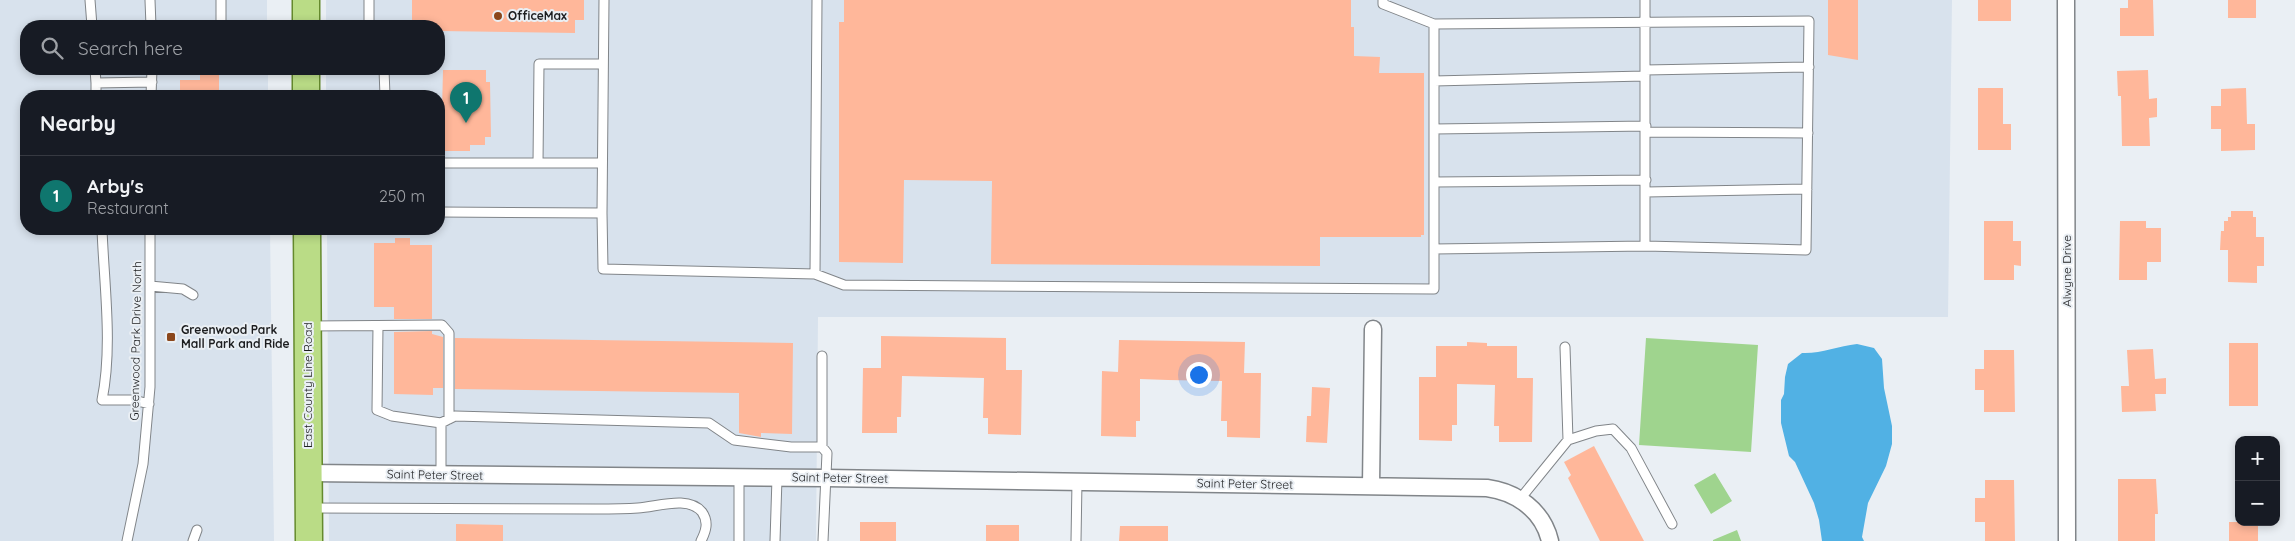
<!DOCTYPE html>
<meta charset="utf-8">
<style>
:root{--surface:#171b24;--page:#20242c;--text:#f1f3f6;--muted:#9ea1a6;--line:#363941;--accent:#0f766e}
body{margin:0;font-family:Quicksand,sans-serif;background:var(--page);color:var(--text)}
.controls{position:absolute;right:15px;bottom:15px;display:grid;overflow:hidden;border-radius:10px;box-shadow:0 2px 8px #0003}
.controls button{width:45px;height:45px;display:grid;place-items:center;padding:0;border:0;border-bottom:1px solid var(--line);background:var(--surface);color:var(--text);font:25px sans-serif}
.you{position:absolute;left:1198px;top:374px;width:18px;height:18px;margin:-12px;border:4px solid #fff;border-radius:50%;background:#1a73e8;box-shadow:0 0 0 8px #1a73e833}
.badge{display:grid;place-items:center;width:32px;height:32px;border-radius:50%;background:var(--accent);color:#fff;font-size:16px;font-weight:700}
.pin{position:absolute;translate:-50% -41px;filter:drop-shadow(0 1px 2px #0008)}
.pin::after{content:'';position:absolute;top:26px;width:18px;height:15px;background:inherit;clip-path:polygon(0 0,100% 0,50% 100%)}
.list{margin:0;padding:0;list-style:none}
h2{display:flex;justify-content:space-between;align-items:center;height:65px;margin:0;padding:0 20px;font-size:21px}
h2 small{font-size:16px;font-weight:400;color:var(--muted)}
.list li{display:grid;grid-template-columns:32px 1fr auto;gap:15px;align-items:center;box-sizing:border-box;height:80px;padding:0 20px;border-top:1px solid var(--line)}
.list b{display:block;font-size:19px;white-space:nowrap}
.list p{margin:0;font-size:16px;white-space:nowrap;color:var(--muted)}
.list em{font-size:16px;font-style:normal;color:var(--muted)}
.icon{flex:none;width:28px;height:28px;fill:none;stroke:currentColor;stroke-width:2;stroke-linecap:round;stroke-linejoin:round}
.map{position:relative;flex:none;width:2295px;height:541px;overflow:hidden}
.search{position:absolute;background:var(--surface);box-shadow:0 2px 8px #0003;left:20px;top:20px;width:425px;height:55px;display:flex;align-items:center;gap:12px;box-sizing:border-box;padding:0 18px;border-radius:20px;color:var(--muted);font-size:19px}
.panel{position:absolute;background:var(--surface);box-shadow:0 2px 8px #0003;left:20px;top:90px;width:425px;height:145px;border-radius:20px}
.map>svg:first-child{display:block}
.built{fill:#d8e2ed}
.green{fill:#9fd48e}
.water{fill:#51b1e4}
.building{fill:#ffb79a}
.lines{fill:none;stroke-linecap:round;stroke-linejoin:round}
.lane-casing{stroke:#818589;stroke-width:11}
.street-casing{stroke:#818589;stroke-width:19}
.primary-casing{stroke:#658a2d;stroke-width:29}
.lane{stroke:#fff;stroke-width:9}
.street{stroke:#fff;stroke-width:16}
.primary{stroke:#badc86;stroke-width:26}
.poi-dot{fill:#8b471c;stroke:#eaeff4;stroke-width:2}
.labels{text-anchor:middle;stroke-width:4;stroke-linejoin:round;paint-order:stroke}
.poi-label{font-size:12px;font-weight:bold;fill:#1c1d1f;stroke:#eaeff4;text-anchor:start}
.street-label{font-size:12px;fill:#1c1d1f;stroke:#eaeff4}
</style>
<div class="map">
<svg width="2295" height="541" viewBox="0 0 2295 541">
<rect width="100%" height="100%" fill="#eaeff4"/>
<path class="built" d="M 0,0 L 267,0 L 267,26 L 26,26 L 26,69 L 268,69 L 268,96 L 26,96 L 26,229 L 270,229 L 274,541 L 0,541 Z
M 326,0 L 1952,0 L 1948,317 L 818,317 L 816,541 L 329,541 L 327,229 L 439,229 L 439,96 L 326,96 L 326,69 L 439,69 L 439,26 L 326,26 Z"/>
<path class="green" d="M 1646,338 L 1758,345 L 1751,452 L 1639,445 Z
M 1715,473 L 1732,501 L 1711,514 L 1694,485 Z
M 1737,530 L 1741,541 L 1713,541 L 1713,540 Z"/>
<path class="water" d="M 1857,344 L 1874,348 L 1882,359 L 1884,388 L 1892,426 L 1892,444 L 1886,466 L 1868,503 L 1862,537 L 1864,541 L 1822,541 L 1819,520 L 1814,503 L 1795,462 L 1789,456 L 1781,423 L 1781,400 L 1784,394 L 1785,377 L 1788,364 L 1802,353 C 1820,354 1838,346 1857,344 Z"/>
<path class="building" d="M 412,0 L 584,0 L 584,20 L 575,20 L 575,33 L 439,31 L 439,26 L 412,26 Z
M 844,0 L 1351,0 L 1351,27 L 1354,27 L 1354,56 L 1380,57 L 1379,73 L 1424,73 L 1424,235 L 1421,235 L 1421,237 L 1320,237 L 1320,266 L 991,264 L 992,181 L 904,180 L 903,263 L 839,262 L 839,22 L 844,22 Z
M 1828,0 L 1858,0 L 1858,60 L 1828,55 Z
M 1978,0 L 2011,0 L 2011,21 L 1978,21 Z
M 2128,0 L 2153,0 L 2154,36 L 2120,36 L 2120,8 L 2128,8 Z
M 2228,0 L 2256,0 L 2256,18 L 2228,18 Z
M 443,70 L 486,70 L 486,82 L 490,82 L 491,137 L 485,137 L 485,145 L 470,145 L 470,151 L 441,151 Z
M 2148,70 L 2149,99 L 2157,98 L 2157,117 L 2149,118 L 2150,146 L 2122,146 L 2121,96 L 2118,96 L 2117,71 Z
M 200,71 L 219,71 L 219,96 L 180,96 L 180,80 L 200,80 Z
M 1978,88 L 2003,88 L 2003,124 L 2011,124 L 2011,150 L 1978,150 Z
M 2246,88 L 2247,124 L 2255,124 L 2255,150 L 2221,151 L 2221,129 L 2211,129 L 2211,106 L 2221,106 L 2221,89 Z
M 2231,211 L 2253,211 L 2253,217 L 2256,217 L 2256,237 L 2264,237 L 2264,266 L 2257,266 L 2257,283 L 2228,282 L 2228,250 L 2220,250 L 2221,231 L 2224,231 L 2224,221 L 2228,221 L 2228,217 L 2231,217 Z
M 1984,221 L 2013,221 L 2013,241 L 2021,241 L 2021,266 L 2014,265 L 2014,280 L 1984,280 Z
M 2120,221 L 2146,221 L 2146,228 L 2161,228 L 2161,262 L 2147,262 L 2147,280 L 2119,280 Z
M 395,238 L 410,238 L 410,245 L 432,245 L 432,319 L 394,319 L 394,307 L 374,307 L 374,243 L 395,243 Z
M 432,331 L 432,334 L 443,337 L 443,388 L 433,388 L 433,395 L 394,394 L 394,332 Z
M 881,336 L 1006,338 L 1006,370 L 1022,370 L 1021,435 L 988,434 L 988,418 L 983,418 L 984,378 L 902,376 L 901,417 L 897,417 L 897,433 L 862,433 L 863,368 L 881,368 Z
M 455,338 L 793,343 L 792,434 L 761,433 L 761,437 L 739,433 L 739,393 L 455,389 Z
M 1119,340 L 1245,342 L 1244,373 L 1261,373 L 1260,438 L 1227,437 L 1227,421 L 1221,421 L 1222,381 L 1168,380 L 1140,379 L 1140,421 L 1136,421 L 1136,437 L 1101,436 L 1102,371 L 1118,372 Z
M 1467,342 L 1487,343 L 1487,346 L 1517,346 L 1517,378 L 1533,378 L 1532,442 L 1499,442 L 1499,426 L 1494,426 L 1495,385 L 1457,384 L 1457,425 L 1452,425 L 1452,441 L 1419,440 L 1419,377 L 1436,377 L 1436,346 L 1467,346 Z
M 2229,343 L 2258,343 L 2258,406 L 2229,406 Z
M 2153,349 L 2155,379 L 2166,378 L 2166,394 L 2155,394 L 2156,411 L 2122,412 L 2121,386 L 2129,386 L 2127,350 Z
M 1984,350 L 2014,350 L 2015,412 L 1984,412 L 1984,390 L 1975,390 L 1975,369 L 1984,369 Z
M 1312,387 L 1330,388 L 1327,443 L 1306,442 L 1307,416 L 1311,416 Z
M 1594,446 L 1644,541 L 1600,541 L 1568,478 L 1571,475 L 1564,462 Z
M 2118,479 L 2156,479 L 2158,514 L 2155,514 L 2155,541 L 2118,541 Z
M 1985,480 L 2014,480 L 2015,541 L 1985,541 L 1985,522 L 1975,522 L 1975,498 L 1985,498 Z
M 860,522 L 896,522 L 896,541 L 860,541 Z
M 2229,522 L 2258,522 L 2258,541 L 2229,541 Z
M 456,524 L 503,525 L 503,541 L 456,541 Z
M 986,525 L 1019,525 L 1019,541 L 986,541 Z
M 1120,526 L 1168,526 L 1168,541 L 1119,541 Z"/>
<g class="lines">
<defs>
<path id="lane" d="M 90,0 L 92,26
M 150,0 L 151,26
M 221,0 L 221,26
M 1434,24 L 1809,21 L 1806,250 L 1645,246
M 369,26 L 369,0
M 95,69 L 96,83
M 384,69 L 385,96
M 1645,70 L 1809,67
M 1434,81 L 1645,76
M 96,96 L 96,83 L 152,82
M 151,96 L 152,69
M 1434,129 L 1646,126
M 1646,132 L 1808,133
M 439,163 L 602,163
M 538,163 L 539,64 L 603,64
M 1434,182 L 1646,180
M 1646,192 L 1807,189
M 439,212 L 602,213 L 603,269 L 815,274 L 844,285 L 1434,289 L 1434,24 L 1383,4 L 1383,0
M 602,213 L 604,0
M 102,229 C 104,285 113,345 102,400 L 134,400 L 149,404
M 1434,249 L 1645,246 L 1645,0
M 815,274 L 817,0
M 150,286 L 183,289 L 193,295
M 310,326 L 442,325 L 449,333 L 449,419
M 378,326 L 377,410 L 392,416 L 441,423
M 1565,347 L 1568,440
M 822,356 L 822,447
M 441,475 L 441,423 L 455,416 L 709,423 L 734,440 L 791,447 L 822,447 L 827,453 L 823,541
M 1520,499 L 1568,440 L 1596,431 L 1613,429 L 1631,448 L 1672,524
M 312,508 L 595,509 C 610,509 624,509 638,508 C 657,507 688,495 702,512 C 709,522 706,531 701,541
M 127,541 L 143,464 L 150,387 L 150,229
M 193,541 L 197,530
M 739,541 L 739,477
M 775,541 L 777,478
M 1076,541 L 1077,482"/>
<path id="street" d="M 2066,0 L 2067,541
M 308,473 L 826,478 L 1487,488 C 1517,492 1543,511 1550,541
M 1371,486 L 1373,329"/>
<path id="primary" d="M 306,26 L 306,0
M 306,69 L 306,96
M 307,229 L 309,541"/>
</defs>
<use href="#lane" class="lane-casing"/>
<use href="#street" class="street-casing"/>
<use href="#primary" class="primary-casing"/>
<use href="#lane" class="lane"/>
<use href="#street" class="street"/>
<use href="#primary" class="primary"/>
</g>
<g class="poi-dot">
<circle cx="498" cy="16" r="5"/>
<rect x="166" y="332" width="10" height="10" rx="2.5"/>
</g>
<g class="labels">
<g class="poi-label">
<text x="508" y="20">OfficeMax</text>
<text x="181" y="334">Greenwood Park<tspan x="181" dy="14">Mall Park and Ride</tspan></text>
</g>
<g class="street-label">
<text transform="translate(2067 271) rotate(-90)" y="4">Alwyne Drive</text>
<text transform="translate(136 341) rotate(-89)" y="4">Greenwood Park Drive North</text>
<text transform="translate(308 385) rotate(-90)" y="4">East County Line Road</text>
<text transform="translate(435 475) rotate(1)" y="4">Saint Peter Street</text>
<text transform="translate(840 478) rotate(1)" y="4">Saint Peter Street</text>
<text transform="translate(1245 484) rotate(1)" y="4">Saint Peter Street</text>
</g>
</g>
</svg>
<div class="controls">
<button>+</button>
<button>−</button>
</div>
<div class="you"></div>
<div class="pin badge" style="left:466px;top:123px">1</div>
<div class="search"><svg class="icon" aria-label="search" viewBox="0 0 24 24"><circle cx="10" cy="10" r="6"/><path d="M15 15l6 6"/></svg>Search here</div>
<section class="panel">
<h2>Nearby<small></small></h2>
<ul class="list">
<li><span class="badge">1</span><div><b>Arby's</b><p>Restaurant</p></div><em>250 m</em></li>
</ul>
</section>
</div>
